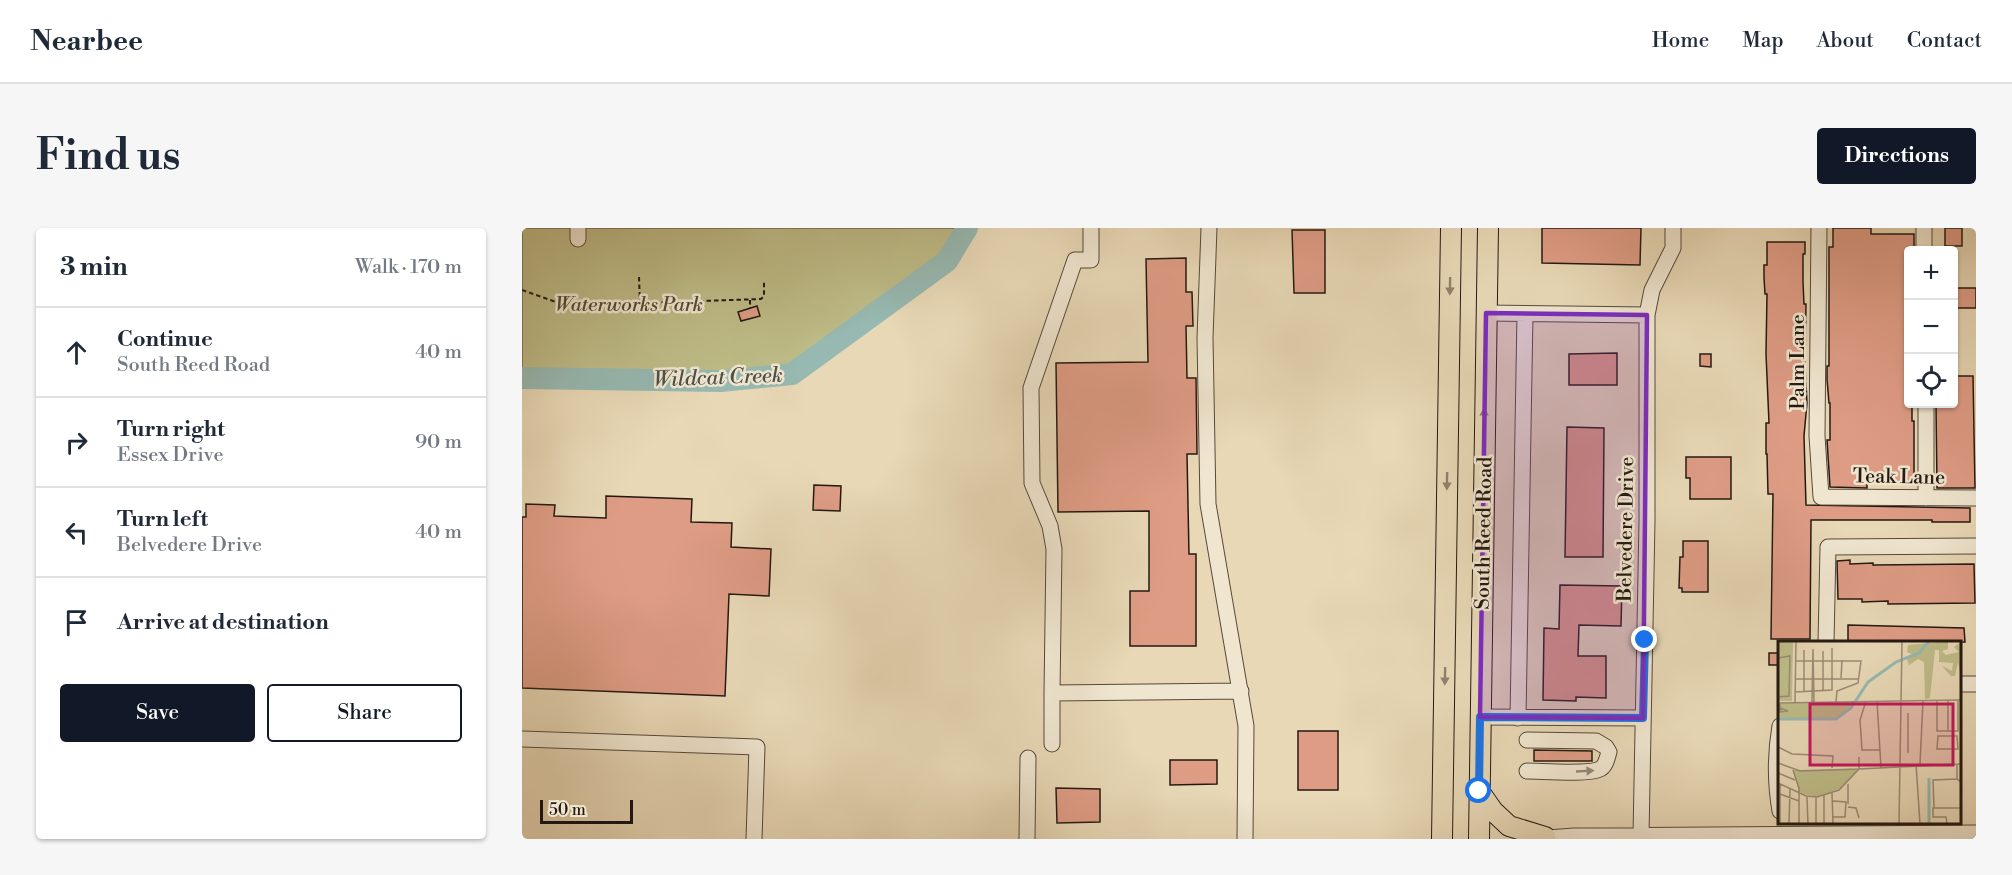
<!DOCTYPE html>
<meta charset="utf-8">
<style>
:root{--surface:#fff;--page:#f6f6f7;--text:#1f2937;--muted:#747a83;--line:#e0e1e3;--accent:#111827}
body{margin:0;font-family:"Libre Bodoni",serif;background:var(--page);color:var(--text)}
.controls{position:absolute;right:18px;top:18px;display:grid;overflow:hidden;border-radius:6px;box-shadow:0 2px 4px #0004}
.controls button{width:54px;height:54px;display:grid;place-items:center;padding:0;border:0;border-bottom:2px solid var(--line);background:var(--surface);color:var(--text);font:30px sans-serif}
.scale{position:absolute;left:18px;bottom:15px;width:93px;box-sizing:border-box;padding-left:6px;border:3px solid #241912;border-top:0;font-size:16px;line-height:21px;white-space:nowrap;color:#241912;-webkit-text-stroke:4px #f0e6d0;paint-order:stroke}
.stop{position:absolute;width:18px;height:18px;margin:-14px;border:4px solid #1a73e8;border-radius:50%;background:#fff}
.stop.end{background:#1a73e8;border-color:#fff;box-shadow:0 2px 6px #0008}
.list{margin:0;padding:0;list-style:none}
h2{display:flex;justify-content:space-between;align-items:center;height:78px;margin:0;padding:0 24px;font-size:26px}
h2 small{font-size:20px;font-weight:400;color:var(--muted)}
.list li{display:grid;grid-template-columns:39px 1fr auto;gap:18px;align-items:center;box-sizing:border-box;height:90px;padding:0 24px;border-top:2px solid var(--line)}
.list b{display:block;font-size:22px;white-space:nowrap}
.list p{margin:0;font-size:20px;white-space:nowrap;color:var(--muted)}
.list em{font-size:20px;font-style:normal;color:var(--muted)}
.actions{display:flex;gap:12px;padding:18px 24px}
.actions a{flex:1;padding:14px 0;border:2px solid var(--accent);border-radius:6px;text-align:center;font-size:21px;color:var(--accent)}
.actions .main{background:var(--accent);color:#fff}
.icon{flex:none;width:33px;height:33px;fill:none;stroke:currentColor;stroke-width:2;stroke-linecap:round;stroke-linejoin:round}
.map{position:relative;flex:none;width:1454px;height:611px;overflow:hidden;border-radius:6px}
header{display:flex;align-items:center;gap:36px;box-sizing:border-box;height:84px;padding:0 30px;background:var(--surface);border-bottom:2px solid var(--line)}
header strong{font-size:28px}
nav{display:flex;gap:33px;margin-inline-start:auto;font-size:21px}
.intro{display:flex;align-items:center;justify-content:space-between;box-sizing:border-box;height:144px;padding:0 36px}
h1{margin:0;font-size:42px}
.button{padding:15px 27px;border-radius:6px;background:var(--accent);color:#fff;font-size:21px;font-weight:700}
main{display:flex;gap:36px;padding:0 36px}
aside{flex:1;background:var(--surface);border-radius:6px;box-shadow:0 2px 4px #0004}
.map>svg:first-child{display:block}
.green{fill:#bebc88;stroke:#716a4d;stroke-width:1.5}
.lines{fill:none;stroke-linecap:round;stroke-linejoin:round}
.river{stroke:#97b9b1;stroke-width:22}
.building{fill:#de9c85;stroke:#241912;stroke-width:1.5}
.minor-casing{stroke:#55493b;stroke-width:17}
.major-casing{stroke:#241912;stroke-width:22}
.path{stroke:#241912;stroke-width:2;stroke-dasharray:4.5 3;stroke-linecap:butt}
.minor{stroke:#f0e6d0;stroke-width:15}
.major{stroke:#e8d8b6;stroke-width:20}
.oneway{fill:#90826c}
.oneway2{fill:#948a7a}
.route{stroke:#1a73e8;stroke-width:8}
.marked{fill:#7b2cbf;fill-opacity:0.2;stroke:#7b2cbf;stroke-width:4.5;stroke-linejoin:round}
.labels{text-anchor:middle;stroke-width:5;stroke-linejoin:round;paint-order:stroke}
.park-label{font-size:20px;font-style:italic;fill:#524a35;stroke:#f0e6d0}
.street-label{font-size:20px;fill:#241912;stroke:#f0e6d0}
.water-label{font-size:21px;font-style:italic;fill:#4c514a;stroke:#f0e6d0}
.inset-river{fill:none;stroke:#97b9b1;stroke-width:3}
.inset-road{fill:none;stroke:#9a8c74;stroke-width:1.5}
.view{fill:#c2185b;fill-opacity:0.15;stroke:#c2185b;stroke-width:3}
.inset-edge{fill:none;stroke:#241912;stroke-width:3}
</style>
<header>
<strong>Nearbee</strong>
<nav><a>Home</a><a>Map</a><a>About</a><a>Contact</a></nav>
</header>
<div class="intro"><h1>Find us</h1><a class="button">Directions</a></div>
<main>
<aside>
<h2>3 min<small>Walk · 170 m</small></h2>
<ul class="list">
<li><svg class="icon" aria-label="ahead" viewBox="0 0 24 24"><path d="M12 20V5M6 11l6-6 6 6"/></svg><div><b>Continue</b><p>South Reed Road</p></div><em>40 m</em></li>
<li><svg class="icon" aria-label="right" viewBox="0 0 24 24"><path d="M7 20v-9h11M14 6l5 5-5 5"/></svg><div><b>Turn right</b><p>Essex Drive</p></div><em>90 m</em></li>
<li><svg class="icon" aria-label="left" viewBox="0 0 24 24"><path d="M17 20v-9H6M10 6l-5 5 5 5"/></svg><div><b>Turn left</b><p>Belvedere Drive</p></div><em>40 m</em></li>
<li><svg class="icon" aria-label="arrive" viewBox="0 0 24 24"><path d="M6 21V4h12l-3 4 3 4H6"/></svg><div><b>Arrive at destination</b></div></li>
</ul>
<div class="actions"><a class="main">Save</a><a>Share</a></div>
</aside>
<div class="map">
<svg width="1454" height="611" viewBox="0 0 1454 611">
<rect width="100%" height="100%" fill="#e8d8b6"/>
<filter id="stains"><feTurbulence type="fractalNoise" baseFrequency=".00333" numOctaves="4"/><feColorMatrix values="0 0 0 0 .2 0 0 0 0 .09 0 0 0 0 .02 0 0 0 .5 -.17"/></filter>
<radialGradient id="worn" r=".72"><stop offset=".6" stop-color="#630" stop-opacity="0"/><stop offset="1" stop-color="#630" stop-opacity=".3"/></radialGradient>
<path class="green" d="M 0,0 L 445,0 L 425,33 L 270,146 L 199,153 L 0,150 Z"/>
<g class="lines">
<path class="river" d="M 0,150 L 199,153 L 270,146 L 425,33 L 445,0"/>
</g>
<path class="building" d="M 1020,0 L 1119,0 L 1118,37 L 1020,35 Z
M 1311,0 L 1349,0 L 1349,6 L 1392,6 L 1392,19 L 1386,19 L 1386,176 L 1390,176 L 1390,193 L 1392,193 L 1392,253 L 1345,253 L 1345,260 L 1308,259 L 1305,212 L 1308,212 L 1308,175 L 1307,175 L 1305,151 L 1305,138 L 1307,138 L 1307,19 L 1311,19 Z
M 1423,0 L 1440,0 L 1440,18 L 1423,18 Z
M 770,2 L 803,2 L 803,65 L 772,65 Z
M 1245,14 L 1283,14 L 1283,26 L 1281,26 L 1281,54 L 1282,76 L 1284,76 L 1283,135 L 1285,175 L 1282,208 L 1284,277 L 1448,280 L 1448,294 L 1410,294 L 1410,292 L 1289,292 L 1288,411 L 1249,411 L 1251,266 L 1246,266 L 1245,226 L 1244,226 L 1244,195 L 1247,195 L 1244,126 L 1245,66 L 1243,66 L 1242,50 L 1242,37 L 1245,37 Z
M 664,30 L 664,64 L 670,64 L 671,98 L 664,98 L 665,150 L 674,150 L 675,226 L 665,226 L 667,326 L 674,326 L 674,418 L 608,418 L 608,363 L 627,363 L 627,283 L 536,284 L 534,135 L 626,134 L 624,31 Z
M 1433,60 L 1454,60 L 1454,80 L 1433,80 Z
M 235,78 L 238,88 L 219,93 L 216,84 Z
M 1095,125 L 1095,157 L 1047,157 L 1047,126 Z
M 1178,126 L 1189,126 L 1189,139 L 1178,138 Z
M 1431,148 L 1451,148 L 1453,260 L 1415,260 L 1414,176 L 1431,176 Z
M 1045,199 L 1082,200 L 1081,329 L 1043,329 Z
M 1164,229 L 1209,229 L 1209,271 L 1168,271 L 1168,250 L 1164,250 Z
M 292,257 L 319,258 L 318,283 L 291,282 Z
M 84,268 L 170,271 L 169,294 L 210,295 L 209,319 L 249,321 L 247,368 L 207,366 L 203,468 L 0,460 L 0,289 L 4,289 L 4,276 L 33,277 L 32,288 L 84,290 Z
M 1161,313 L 1186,313 L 1186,364 L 1160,364 L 1160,360 L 1157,360 L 1158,329 L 1161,329 Z
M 1328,332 L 1328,336 L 1351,335 L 1351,337 L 1452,336 L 1453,375 L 1366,376 L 1366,373 L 1340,374 L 1340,371 L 1316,371 L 1315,333 Z
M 1038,357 L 1100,358 L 1099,398 L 1057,397 L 1056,428 L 1084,428 L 1084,470 L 1054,469 L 1054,473 L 1021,472 L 1022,400 L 1037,401 Z
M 1326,397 L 1442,400 L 1443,414 L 1326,414 Z
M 1247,425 L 1257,425 L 1257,437 L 1247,437 Z
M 776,503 L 816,503 L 816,562 L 776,562 Z
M 1012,522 L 1070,523 L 1070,533 L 1012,533 Z
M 648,532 L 695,532 L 695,556 L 648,557 Z
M 534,560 L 578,561 L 578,594 L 535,595 Z"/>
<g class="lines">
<defs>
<path id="minor" d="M 56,0 L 56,11
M 569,0 L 569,32 L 553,32 L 509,160 L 510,255 L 528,298 L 532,321 L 530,465 L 719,463
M 687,0 L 683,110 L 686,276 L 724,498 L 723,611
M 1297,0 L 1295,208 L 1299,269 L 1454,270
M 1402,22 L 1402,0
M 964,85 L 1125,87
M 1404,176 L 1404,270
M 1304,415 L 1306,319 L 1454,318
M 1438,456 L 1454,456
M 958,489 L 1121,490
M 996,490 L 1003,86
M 1258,498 C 1253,527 1253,554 1258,583
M 0,511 L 235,519 L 232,611
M 530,516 L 530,465
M 1005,543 C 1020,543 1066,547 1078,541 C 1084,538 1085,530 1087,524 L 1084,519 L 1074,513 L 1005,512
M 1119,608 L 1125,293 L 1125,87 L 1130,62 L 1151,20 L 1151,0
M 505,611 L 506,530
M 1013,611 L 1052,608 L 1454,605"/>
<path id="major" d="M 957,563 L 971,583 L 987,598 L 1023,609
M 920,611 L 929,0
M 957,611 L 966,0"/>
</defs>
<use href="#minor" class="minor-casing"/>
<use href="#major" class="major-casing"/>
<path class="path" d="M 117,49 L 118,75
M 0,62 L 45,78 L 62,79 L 118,75 L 239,71 L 242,68 L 242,54
M 228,72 L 228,80"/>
<use href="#minor" class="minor"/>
<use href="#major" class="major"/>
</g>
<defs><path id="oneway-solid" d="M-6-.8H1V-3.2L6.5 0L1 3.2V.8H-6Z" transform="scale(1.5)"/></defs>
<g class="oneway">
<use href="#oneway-solid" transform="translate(928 58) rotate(91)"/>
<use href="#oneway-solid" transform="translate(962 189) rotate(-89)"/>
<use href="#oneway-solid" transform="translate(925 253) rotate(91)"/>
<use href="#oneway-solid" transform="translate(923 448) rotate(91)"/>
</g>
<use class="oneway2" href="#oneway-solid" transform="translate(1063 543) rotate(-3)"/>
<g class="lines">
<path class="route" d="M 957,563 L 958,489 L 1121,490 L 1123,412"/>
</g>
<path class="marked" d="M 964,85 L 1125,87 L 1121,490 L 958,489 Z"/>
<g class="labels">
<g class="park-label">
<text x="107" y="83">Waterworks Park</text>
</g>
<g class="street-label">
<text transform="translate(1275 134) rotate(-90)" y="7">Palm Lane</text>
<text transform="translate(1377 248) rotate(1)" y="7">Teak Lane</text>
<text transform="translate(1103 301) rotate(-89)" y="7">Belvedere Drive</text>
<text transform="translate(961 305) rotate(-89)" y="7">South Reed Road</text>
</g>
<g class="water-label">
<text transform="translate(196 149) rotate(-2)" y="7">Wildcat Creek</text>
</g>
</g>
<g transform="translate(1256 413)">
<rect width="183" height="183" fill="#e8d8b6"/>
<path d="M 0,0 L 15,0 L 14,60 L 0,60 ZM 170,0 L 170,8 L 164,10 L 168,14 L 181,11 L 176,6 L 183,1 L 183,36 L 180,21 L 177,35 L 173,35 L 164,25 L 174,30 L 175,22 L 161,21 L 161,9 L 157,9 L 152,57 L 147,58 L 146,21 L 140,18 L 131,24 L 129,18 L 136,14 L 129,11 L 130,4 ZM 77,61 L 58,78 L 0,78 L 0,62 ZM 81,128 L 63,147 L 39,156 L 21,152 L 15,129 Z" fill="#bebc88"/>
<path class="inset-river" d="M 0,78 L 58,78 L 73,67 L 90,41 L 118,21 L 141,12 L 151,0M 151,183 L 151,137"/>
<path class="inset-road" d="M 26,9 L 26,50M 0,17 L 12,15 L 11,55 L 0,56M 18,20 L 83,20 L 80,42 L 59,50 L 58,61M 63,37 L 64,19M 18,38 L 81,38M 45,50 L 45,10M 17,51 L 54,49 L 54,7M 159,59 L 159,90 L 180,90 L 180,59M 170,59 L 170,90M 88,60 L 82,79 L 84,109 L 102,109M 99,60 L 103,127M 17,61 L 18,0M 34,61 L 35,8 L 36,61M 0,62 L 183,59M 2,62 L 2,71 L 10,70 L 2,67M 160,95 L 179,95 L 180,108 L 159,108 ZM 0,106 L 14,113 L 55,115 L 54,127M 130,112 L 130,72M 0,122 L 22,130 L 81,128 L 81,116M 138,123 L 142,183M 142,123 L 145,60M 179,123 L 179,138 L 183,141M 15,129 L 21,147 L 21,183M 0,132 L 17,139M 0,142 L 28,155 L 39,156 L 61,149 L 81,128 L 183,123M 54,152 L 55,183M 2,153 L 21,160M 29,156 L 30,183M 38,156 L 38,183M 55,160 L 68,161 L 67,176 L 55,176M 70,163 L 70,143M 70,166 L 78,167 L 81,177M 156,167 L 155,139 L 179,138M 2,183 L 2,143M 11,183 L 12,148M 46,183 L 46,154M 121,183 L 124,0M 169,183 L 168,176 L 155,176 L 155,167 L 183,167"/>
<path class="view" d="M 32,63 L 175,63 L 175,124 L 32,124 Z"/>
<rect width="183" height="183" class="inset-edge"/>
</g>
<rect width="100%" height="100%" filter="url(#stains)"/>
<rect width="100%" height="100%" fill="url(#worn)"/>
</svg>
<div class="controls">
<button>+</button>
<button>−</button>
<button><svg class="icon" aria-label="locate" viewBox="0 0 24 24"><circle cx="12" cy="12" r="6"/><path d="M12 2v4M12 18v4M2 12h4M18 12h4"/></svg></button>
</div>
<div class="scale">50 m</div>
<div class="stop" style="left:957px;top:563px"></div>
<div class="stop end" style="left:1123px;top:412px"></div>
</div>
</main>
